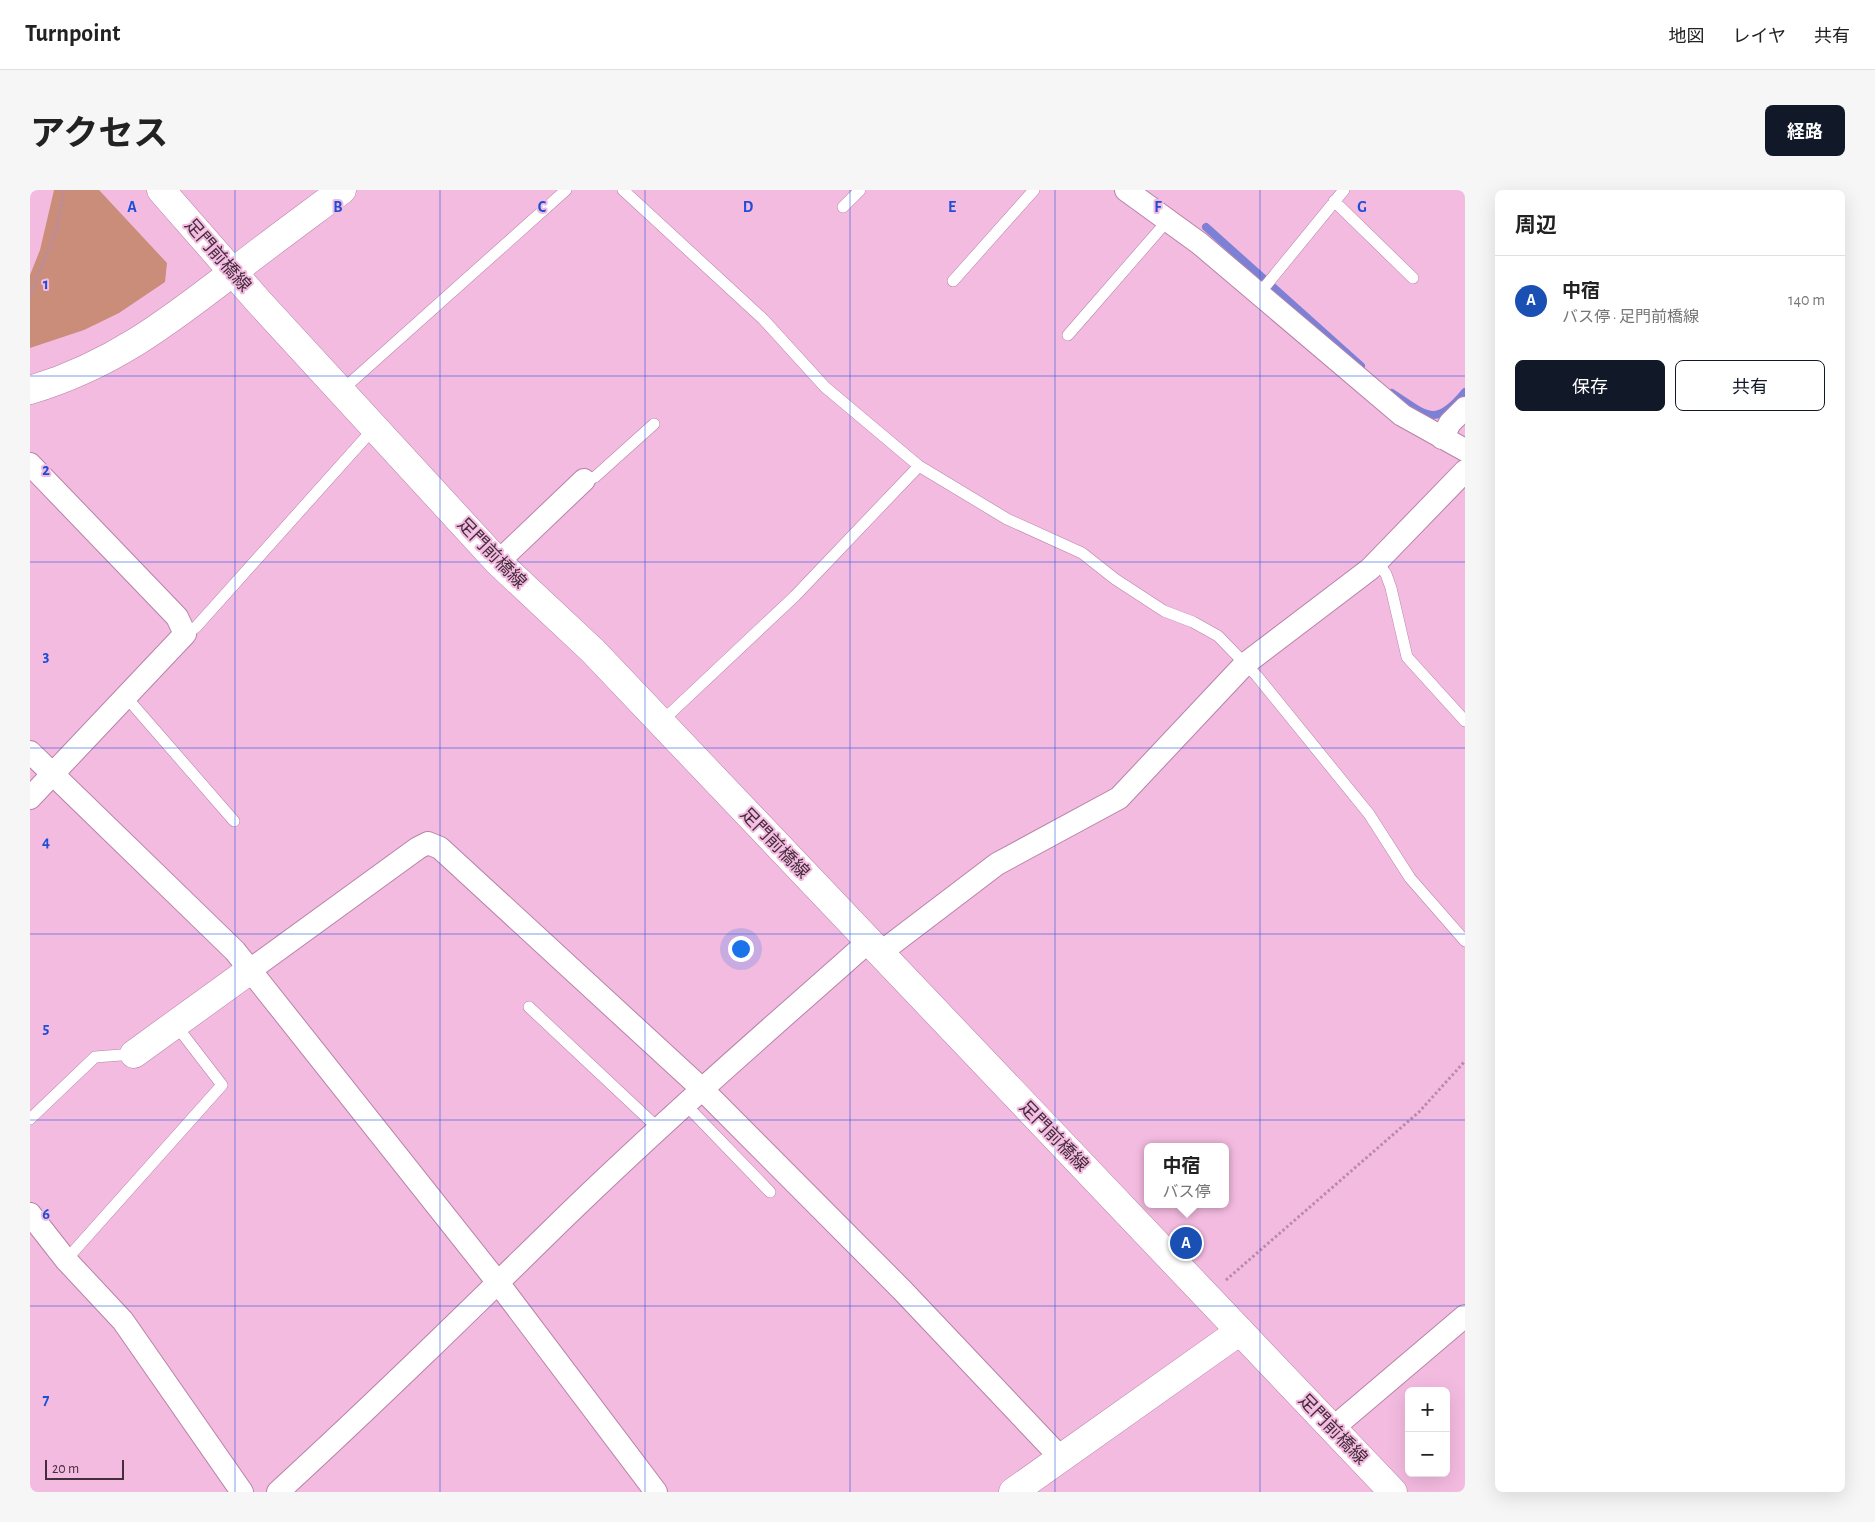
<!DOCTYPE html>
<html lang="ja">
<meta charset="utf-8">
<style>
:root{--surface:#fff;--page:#f6f6f6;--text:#222;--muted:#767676;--line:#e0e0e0;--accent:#111827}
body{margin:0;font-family:"Alegreya Sans","Noto Sans JP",sans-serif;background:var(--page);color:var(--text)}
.controls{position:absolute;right:15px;bottom:15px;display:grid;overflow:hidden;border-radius:8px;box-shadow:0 5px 20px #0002}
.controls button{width:45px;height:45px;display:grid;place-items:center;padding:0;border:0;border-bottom:1px solid var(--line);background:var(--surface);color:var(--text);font:25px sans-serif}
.scale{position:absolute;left:15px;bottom:12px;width:79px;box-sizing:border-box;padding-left:5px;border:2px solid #442d3c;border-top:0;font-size:14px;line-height:18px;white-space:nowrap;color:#442d3c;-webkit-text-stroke:4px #f4bbe0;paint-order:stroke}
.you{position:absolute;left:710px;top:758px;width:18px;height:18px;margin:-12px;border:4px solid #fff;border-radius:50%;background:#1a73e8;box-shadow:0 0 0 8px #1a73e833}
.badge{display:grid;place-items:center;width:32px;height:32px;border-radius:50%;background:var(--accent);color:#fff;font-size:16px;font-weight:700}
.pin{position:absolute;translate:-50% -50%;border:2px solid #fff;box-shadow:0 1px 5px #0006}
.popup{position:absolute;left:1114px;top:953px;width:85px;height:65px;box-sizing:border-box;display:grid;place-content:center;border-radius:8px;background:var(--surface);filter:drop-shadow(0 1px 4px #0005);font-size:16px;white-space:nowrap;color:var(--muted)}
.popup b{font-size:19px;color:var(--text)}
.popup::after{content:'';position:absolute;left:50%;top:100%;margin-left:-10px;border:10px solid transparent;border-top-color:var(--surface)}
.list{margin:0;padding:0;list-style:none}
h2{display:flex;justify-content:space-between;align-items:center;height:65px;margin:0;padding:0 20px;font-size:21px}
h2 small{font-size:16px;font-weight:400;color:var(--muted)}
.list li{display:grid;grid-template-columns:32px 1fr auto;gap:15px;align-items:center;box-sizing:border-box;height:90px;padding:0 20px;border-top:1px solid var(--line)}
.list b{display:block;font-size:19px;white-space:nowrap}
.list p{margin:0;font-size:16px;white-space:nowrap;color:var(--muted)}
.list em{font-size:16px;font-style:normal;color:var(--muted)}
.actions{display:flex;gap:10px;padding:15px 20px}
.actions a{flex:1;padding:11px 0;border:1px solid var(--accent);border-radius:8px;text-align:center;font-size:18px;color:var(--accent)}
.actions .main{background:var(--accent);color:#fff}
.map{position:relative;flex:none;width:1435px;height:1302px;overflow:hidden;border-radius:8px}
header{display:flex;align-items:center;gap:30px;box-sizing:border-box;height:70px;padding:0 25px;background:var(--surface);border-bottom:1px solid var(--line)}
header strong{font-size:24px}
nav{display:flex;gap:28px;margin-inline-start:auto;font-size:18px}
.intro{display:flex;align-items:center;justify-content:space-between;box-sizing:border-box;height:120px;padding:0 30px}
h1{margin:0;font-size:35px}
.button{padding:12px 22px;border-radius:8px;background:var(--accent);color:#fff;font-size:18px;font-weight:700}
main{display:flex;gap:30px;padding:0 30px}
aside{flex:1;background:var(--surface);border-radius:8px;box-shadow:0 5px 20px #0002}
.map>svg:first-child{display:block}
.green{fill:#c98d79}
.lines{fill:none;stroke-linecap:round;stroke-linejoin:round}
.stream{stroke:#7d81d6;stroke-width:8}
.service-casing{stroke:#b882a6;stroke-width:12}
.minor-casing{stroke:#b882a6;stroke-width:24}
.tertiary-casing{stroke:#b882a6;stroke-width:29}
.secondary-casing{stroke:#b882a6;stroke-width:29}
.path{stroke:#b88ba8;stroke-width:3;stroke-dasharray:2.5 2.5;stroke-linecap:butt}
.service{stroke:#fff;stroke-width:11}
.minor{stroke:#fff;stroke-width:22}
.tertiary{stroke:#fff;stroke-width:28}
.secondary{stroke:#fff;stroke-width:28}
.grid{fill:none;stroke:#1d4ed8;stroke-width:1;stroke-opacity:0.55}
.labels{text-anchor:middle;stroke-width:4;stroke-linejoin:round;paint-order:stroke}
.street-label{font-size:18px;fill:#442d3c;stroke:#f4bbe0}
.grid-label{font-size:16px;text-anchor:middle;font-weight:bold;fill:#1d4ed8;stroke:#f4bbe0;stroke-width:4;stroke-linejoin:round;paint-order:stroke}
</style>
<header>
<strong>Turnpoint</strong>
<nav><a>地図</a><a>レイヤ</a><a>共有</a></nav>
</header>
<div class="intro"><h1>アクセス</h1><a class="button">経路</a></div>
<main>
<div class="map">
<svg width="1435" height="1302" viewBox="0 0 1435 1302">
<rect width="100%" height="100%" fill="#f4bbe0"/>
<path class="green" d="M 24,0 L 69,0 L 137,73 L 135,92 L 89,123 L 54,140 L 0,158 L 0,85 L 10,60 Z"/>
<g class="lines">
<path class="stream" d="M 1176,37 L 1331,176
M 1362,203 C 1396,225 1405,239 1435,202"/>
<defs>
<path id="service" d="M 593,0 L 733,129 L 795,197 L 889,276 L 977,329 L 1052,363 L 1085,389 L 1134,421 L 1163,432 L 1188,446 L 1227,486 L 1339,624 L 1380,688 L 1435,751
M 1304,11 L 1383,88
M 813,17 L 830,0
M 923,91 L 1004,0
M 1229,104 L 1314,0
M 1038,145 L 1138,30
M 311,201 L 536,0
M 554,290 L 565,287 L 624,234
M 1347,372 L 1356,384 L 1361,398 L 1377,467 L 1435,531
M 155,444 L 166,437 L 345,237
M 97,508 L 204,631
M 630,533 L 765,406 L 889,276
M 499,817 L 629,939
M 655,914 L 740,1002
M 0,929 L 65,867 L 104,864
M 36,1070 L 192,895 L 145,834"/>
<path id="minor" d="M 1096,0 L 1169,53 L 1372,225 L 1435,260
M 1412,248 L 1420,233 L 1435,218
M 0,274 L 147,427 L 155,444 L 0,608
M 468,372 L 554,290
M 0,562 L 205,761 L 469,1094 L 626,1302
M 850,763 L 967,674 L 1089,608 L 1215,474 L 1340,379 L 1435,281
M 220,780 L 388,658 L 398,653 L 410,658 L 672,899 L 873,1101 L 1031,1268
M 0,1024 L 36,1070 L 93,1131 L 212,1302
M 1303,1238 L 1435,1126
M 248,1302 C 346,1212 440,1120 535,1027 C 633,932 736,842 838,752"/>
<path id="tertiary" d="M 0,200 C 81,176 137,133 203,82 C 239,54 276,27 312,0
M 104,864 L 220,780
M 983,1302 L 1210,1141"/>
<path id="secondary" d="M 131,0 L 229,112 L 468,372 L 563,461 L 1363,1302"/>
</defs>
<use href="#service" class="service-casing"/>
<use href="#minor" class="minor-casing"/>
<use href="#tertiary" class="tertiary-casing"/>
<use href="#secondary" class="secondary-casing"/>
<path class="path" d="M 0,106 L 26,41 L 34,0
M 1196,1090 L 1389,922 L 1435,871"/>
<use href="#service" class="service"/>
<use href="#minor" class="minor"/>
<use href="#tertiary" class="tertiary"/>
<use href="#secondary" class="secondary"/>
</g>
<path class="grid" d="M 205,0 L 205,1302M 410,0 L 410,1302M 615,0 L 615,1302M 820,0 L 820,1302M 1025,0 L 1025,1302M 1230,0 L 1230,1302M 0,186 L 1435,186M 0,372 L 1435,372M 0,558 L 1435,558M 0,744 L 1435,744M 0,930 L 1435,930M 0,1116 L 1435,1116"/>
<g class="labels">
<g class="street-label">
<text transform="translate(188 65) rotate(49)" y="6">足門前橋線</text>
<text transform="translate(462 363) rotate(46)" y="6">足門前橋線</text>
<text transform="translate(745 653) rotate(46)" y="6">足門前橋線</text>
<text transform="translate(1024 946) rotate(46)" y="6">足門前橋線</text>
<text transform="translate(1303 1239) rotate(46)" y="6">足門前橋線</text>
</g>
</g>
<g class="grid-label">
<text x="102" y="22">A</text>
<text x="308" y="22">B</text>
<text x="512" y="22">C</text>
<text x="718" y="22">D</text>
<text x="922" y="22">E</text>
<text x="1128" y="22">F</text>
<text x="1332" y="22">G</text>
<text x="16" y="99">1</text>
<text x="16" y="285">2</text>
<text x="16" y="471">3</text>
<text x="16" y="657">4</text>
<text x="16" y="843">5</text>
<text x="16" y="1029">6</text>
<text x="16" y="1215">7</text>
</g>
</svg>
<div class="controls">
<button>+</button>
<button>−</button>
</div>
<div class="scale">20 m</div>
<div class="you"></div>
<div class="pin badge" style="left:1156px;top:1053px;background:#1a4fb4">A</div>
<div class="popup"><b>中宿</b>バス停</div>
</div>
<aside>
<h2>周辺<small></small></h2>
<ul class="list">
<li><span class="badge" style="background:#1a4fb4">A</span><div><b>中宿</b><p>バス停 · 足門前橋線</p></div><em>140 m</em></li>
</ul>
<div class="actions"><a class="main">保存</a><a>共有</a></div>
</aside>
</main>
